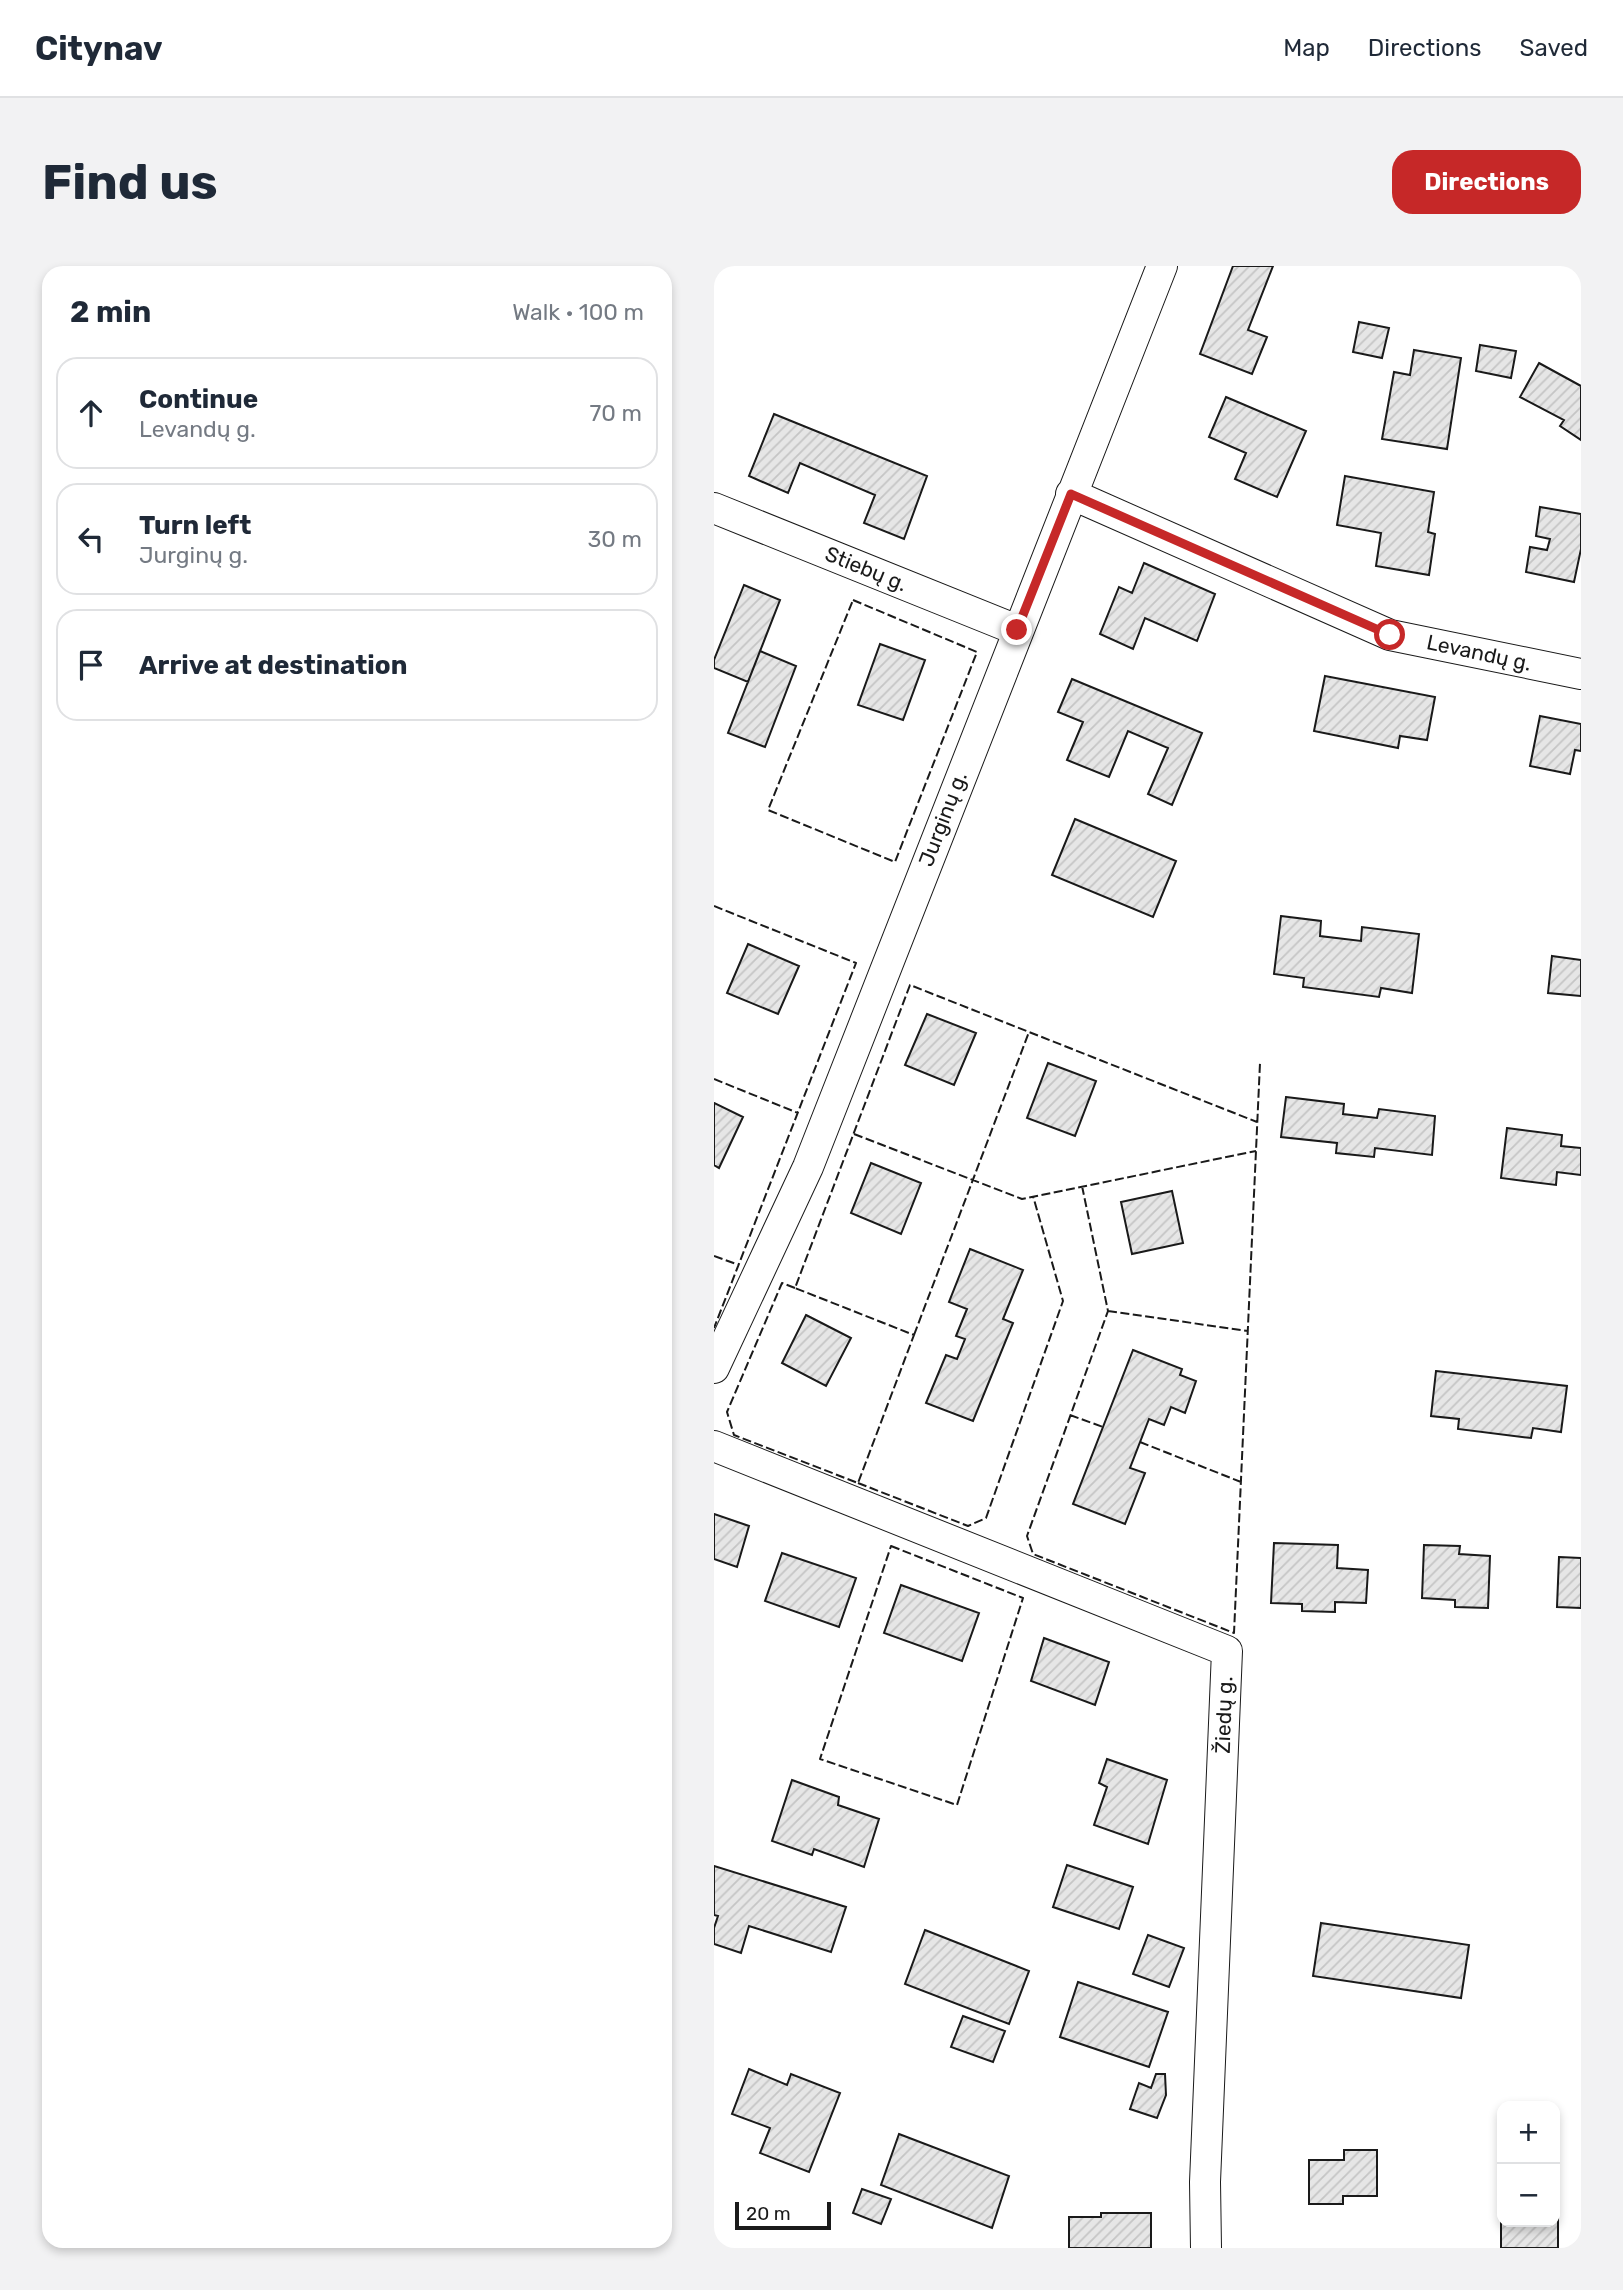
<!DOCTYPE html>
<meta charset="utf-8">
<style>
:root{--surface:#fff;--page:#f2f2f3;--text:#1f2937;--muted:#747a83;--line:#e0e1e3;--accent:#c62828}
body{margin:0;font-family:Rubik,sans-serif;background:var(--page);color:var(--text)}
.controls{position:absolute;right:21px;bottom:21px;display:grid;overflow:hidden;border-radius:14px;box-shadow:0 4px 10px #0003}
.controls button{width:63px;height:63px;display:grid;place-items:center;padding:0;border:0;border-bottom:2px solid var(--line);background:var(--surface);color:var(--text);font:35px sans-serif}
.scale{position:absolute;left:21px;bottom:18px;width:96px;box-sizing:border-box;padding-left:7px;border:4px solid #1a1a1a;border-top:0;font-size:19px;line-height:24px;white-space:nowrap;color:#1a1a1a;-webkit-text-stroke:5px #fff;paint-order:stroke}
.stop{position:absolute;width:21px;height:21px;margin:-16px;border:5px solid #c62828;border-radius:50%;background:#fff}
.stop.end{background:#c62828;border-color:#fff;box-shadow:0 2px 7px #0008}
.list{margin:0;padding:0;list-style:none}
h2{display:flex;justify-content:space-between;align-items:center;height:91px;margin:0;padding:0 28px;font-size:30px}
h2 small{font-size:23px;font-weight:400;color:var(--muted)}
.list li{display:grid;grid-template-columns:46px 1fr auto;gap:21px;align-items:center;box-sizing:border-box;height:112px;margin:0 14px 14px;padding:0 14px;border:2px solid var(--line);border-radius:21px}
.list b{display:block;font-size:26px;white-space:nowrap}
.list p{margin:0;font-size:23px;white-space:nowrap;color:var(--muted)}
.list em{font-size:23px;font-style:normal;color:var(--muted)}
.icon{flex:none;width:38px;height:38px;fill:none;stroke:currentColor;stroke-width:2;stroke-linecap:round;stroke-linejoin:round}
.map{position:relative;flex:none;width:867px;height:1982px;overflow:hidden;border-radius:21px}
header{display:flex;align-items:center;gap:42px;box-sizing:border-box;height:98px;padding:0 35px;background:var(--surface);border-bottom:2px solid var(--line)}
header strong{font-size:33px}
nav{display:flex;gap:38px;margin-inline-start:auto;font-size:24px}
.intro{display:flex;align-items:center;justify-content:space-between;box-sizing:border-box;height:168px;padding:0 42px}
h1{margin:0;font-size:49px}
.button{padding:18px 32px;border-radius:21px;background:var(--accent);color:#fff;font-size:24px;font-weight:700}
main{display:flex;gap:42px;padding:0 42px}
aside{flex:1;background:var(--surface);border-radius:21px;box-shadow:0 4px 10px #0003}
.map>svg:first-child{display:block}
.building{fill:url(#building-hatch);stroke:#1a1a1a;stroke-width:2}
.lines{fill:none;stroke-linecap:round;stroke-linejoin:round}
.street-casing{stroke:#1a1a1a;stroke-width:32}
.street{stroke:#fff;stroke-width:30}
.fence{stroke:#1a1a1a;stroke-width:2;stroke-dasharray:9 3.5;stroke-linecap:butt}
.route{stroke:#c62828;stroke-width:9}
.labels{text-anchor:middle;stroke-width:5;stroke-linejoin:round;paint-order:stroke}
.street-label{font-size:21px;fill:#1a1a1a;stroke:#fff}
</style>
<header>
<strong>Citynav</strong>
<nav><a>Map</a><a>Directions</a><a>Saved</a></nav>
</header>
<div class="intro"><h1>Find us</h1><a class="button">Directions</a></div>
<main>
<aside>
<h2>2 min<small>Walk · 100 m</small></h2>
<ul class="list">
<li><svg class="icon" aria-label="ahead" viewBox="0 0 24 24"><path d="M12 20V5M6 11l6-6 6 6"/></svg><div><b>Continue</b><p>Levandų g.</p></div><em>70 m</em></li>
<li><svg class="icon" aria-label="left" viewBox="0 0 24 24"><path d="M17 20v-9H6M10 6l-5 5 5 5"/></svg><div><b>Turn left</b><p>Jurginų g.</p></div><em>30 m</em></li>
<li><svg class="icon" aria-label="arrive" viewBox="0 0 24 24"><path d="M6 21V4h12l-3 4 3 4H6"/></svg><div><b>Arrive at destination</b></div></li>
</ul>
</aside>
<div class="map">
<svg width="867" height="1982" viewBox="0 0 867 1982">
<defs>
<pattern id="building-hatch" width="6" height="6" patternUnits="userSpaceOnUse" patternTransform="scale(1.75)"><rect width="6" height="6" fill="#e6e6e6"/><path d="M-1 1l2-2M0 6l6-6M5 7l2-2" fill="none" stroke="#c5c5c5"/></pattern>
</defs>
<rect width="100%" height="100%" fill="#fff"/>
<path class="building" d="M 519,0 L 559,0 L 534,64 L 553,71 L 538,108 L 486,88 Z
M 645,56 L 675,62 L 668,92 L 639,86 Z
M 766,79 L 802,85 L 797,112 L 762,105 Z
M 700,84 L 747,92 L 733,183 L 668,173 L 680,106 L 696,109 Z
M 825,97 L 867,120 L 867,174 L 846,160 L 850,154 L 806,131 Z
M 512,131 L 592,165 L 563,231 L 521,213 L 532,187 L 495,171 Z
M 60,148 L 213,210 L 190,273 L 150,257 L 161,229 L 86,197 L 74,227 L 35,210 Z
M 631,210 L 720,226 L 714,266 L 721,268 L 715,309 L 662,300 L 667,267 L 623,259 Z
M 826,241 L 867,248 L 867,283 L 860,316 L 812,306 L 816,281 L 833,284 L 836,273 L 822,270 Z
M 430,297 L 501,328 L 483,375 L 431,352 L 419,383 L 386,368 L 405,321 L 418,327 Z
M 30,319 L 66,334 L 34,416 L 0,402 L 0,394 Z
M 166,378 L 211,394 L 189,454 L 144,439 Z
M 46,385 L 82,400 L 51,481 L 14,467 Z
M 611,410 L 721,431 L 713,474 L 686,470 L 684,482 L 600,465 Z
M 358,413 L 488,467 L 458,539 L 434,528 L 454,482 L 414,465 L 395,511 L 353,494 L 369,456 L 344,446 Z
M 826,450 L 867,458 L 867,485 L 861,484 L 856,508 L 816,500 Z
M 361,553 L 462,595 L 439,651 L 338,609 Z
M 567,650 L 607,655 L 606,670 L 647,675 L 648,661 L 705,668 L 698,727 L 667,722 L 665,731 L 589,721 L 590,712 L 560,708 Z
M 34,678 L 85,700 L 64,748 L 13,727 Z
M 838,690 L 867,694 L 867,730 L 834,727 Z
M 213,748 L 262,767 L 240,819 L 191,799 Z
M 334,797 L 382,815 L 361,870 L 313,852 Z
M 572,831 L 630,838 L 629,848 L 663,852 L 665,843 L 721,850 L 718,889 L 661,882 L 660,891 L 622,887 L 623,877 L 567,871 Z
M 0,837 L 29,851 L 5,902 L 0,899 Z
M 793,862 L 848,869 L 847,880 L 867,882 L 867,909 L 843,906 L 842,919 L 787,912 Z
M 157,897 L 207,917 L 187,968 L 137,947 Z
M 458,925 L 469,977 L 418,988 L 407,936 Z
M 256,983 L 309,1004 L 289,1053 L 299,1057 L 259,1155 L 212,1137 L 232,1089 L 243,1093 L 251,1073 L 242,1070 L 253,1043 L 235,1036 Z
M 92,1049 L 137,1072 L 112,1120 L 68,1097 Z
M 419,1084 L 468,1103 L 466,1109 L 482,1115 L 471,1147 L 457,1141 L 450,1159 L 435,1153 L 416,1202 L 431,1207 L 411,1258 L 359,1238 Z
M 722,1105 L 853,1120 L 847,1166 L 819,1162 L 817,1172 L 744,1163 L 745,1153 L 717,1150 Z
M 0,1248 L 35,1260 L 23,1301 L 0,1293 Z
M 560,1277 L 624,1279 L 623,1302 L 654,1304 L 652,1337 L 621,1336 L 621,1346 L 588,1345 L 588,1338 L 557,1337 Z
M 710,1279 L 746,1280 L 745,1288 L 776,1290 L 774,1342 L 741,1341 L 741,1334 L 708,1332 Z
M 68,1287 L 142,1312 L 125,1361 L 51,1335 Z
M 845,1291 L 867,1292 L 867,1342 L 843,1341 Z
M 187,1319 L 265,1347 L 248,1395 L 170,1367 Z
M 330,1372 L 395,1396 L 381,1439 L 317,1415 Z
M 393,1493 L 453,1514 L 434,1578 L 380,1559 L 393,1521 L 385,1517 Z
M 78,1514 L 125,1531 L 124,1539 L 165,1553 L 150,1601 L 100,1583 L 98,1589 L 58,1575 Z
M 353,1599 L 419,1621 L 405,1663 L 339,1641 Z
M 0,1600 L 132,1641 L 117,1686 L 35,1660 L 27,1687 L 0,1678 L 0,1662 L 4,1650 L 0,1649 Z
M 607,1657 L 755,1679 L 747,1732 L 599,1710 Z
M 211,1664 L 315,1705 L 295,1758 L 191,1718 Z
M 434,1669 L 470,1682 L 455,1721 L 419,1708 Z
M 364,1716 L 454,1746 L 435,1801 L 346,1771 Z
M 249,1750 L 291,1765 L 279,1796 L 237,1781 Z
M 35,1803 L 73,1819 L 77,1808 L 126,1827 L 95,1906 L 46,1887 L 56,1862 L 18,1848 Z
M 442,1808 L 451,1808 L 452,1829 L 443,1852 L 416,1843 L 425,1817 L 437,1822 Z
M 185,1868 L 295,1910 L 278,1962 L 167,1919 Z
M 630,1884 L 663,1884 L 663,1930 L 629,1930 L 629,1938 L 595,1938 L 595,1894 L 630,1894 Z
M 148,1923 L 177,1933 L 167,1958 L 139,1947 Z
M 787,1923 L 788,1956 L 841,1956 L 841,1923 L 844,1923 L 844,1982 L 787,1982 Z
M 387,1947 L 437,1947 L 437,1982 L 355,1982 L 355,1951 L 387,1951 Z"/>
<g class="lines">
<defs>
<path id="street" d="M 357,228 L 676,369 L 867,408
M 0,242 L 303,364
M 0,1102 L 94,901 L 448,0
M 0,1180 L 513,1385 L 491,1916 L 492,1982"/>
</defs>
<use href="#street" class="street-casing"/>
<use href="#street" class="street"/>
<path class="fence" d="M 139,334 L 263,386 L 181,596 L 54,544 Z
M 0,640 L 142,697 L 0,1062
M 0,813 L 84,847
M 140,868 L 308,933 L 542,885
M 368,920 L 394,1045 L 313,1270 L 319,1288 L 520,1367 L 546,797
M 0,990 L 25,999
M 81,1022 L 68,1017 L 13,1146 L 20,1169 L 144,1217 L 200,1069 L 81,1022 L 196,719 L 543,856
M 394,1045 L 534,1065
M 200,1069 L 315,766
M 356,1149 L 389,1161
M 426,1176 L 527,1216
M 144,1217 L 254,1260 L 272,1252 L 349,1035 L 319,930
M 177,1280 L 309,1332 L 243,1539 L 106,1493 Z"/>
</g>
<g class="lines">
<path class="route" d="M 303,364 L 357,228 L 676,369"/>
</g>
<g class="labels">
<g class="street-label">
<text transform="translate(152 303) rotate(22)" y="7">Stiebų g.</text>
<text transform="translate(765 387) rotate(12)" y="7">Levandų g.</text>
<text transform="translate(229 553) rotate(-69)" y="7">Jurginų g.</text>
<text transform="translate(510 1449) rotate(-88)" y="7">Žiedų g.</text>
</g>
</g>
</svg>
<div class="controls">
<button>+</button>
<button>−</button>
</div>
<div class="scale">20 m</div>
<div class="stop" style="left:676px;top:369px"></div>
<div class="stop end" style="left:303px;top:364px"></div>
</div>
</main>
